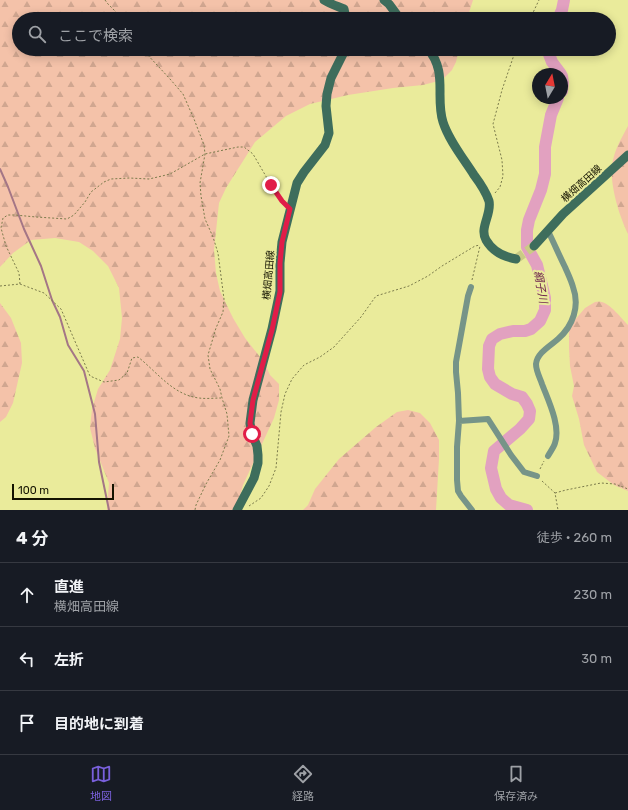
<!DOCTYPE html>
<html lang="ja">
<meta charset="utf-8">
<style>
:root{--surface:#171b24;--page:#242831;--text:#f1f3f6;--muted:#9ea1a6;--line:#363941;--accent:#7960db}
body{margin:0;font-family:Rubik,"Noto Sans JP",sans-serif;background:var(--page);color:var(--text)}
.compass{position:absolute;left:532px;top:68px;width:36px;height:36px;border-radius:50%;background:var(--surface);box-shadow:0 2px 10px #0003;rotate:10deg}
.scale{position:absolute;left:12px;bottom:10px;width:102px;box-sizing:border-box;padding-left:4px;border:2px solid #141300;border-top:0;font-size:11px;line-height:14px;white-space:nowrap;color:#141300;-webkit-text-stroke:3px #eaeb9b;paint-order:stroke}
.stop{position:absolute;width:12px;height:12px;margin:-9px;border:3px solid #e11d48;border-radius:50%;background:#fff}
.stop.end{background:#e11d48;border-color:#fff;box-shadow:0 1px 4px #0008}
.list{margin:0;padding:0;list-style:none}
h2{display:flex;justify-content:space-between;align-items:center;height:52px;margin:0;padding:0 16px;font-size:17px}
h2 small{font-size:13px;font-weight:400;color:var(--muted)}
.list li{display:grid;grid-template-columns:26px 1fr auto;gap:12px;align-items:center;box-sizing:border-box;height:64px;padding:0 16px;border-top:1px solid var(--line)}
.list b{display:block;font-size:15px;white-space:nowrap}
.list p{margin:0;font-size:13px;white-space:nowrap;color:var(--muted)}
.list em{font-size:13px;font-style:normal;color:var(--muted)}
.icon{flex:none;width:22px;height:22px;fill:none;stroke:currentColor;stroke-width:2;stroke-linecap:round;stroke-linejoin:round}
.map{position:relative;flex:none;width:628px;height:510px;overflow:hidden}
.search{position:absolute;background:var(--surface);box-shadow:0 2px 10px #0003;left:12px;right:12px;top:12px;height:44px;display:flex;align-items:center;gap:10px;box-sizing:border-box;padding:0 14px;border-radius:22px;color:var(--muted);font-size:15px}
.sheet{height:244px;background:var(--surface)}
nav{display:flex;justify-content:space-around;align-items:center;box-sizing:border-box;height:56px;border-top:1px solid var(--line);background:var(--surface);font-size:11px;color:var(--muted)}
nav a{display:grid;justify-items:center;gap:2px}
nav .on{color:var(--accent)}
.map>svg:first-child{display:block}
.forest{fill:url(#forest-firs)}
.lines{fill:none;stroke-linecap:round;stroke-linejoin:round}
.stream{stroke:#a47686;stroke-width:2}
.river{stroke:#e2a1c0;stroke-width:12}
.secondary-tunnel{stroke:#cacb84;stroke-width:9;stroke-dasharray:9 4.5;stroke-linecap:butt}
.path{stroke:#7b7b4b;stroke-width:1;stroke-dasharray:2 2;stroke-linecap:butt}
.minor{stroke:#769488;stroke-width:6}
.secondary{stroke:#3e6d5c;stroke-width:9}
.route{stroke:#e11d48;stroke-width:5}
.labels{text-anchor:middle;stroke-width:4;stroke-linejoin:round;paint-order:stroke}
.street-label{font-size:10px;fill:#141300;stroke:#eaeb9b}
.water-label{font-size:11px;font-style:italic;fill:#6c224c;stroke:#eaeb9b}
</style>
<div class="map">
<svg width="628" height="510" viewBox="0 0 628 510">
<defs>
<pattern id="forest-firs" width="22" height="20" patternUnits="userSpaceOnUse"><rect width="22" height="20" fill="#f4c2a9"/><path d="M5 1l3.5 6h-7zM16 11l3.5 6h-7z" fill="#d0a690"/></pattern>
</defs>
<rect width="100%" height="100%" fill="#eaeb9b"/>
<path class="forest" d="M 0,0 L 473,0 L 467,19 L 19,19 L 19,49 L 459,49 L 456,62 L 452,70 L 442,80 L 423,85 L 393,88 L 348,95 L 310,104 L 286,116 L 255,142 L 226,188 L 219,203 L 214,250 L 216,273 L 220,291 L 233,318 L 245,338 L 264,362 L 270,375 L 279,384 L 279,400 L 274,418 L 243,485 L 236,510 L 107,510 L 109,483 L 95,448 L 90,428 L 92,409 L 98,389 L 110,370 L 120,339 L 122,318 L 119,288 L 108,266 L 93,251 L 79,242 L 55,238 L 31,240 L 13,253 L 0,267 Z
M 628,126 L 628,234 C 619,215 608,181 613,160 C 616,147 622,137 628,126 Z
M 595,302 C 597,302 599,301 601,302 C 610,303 622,319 628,325 L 628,491 L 614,485 L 597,472 L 584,445 L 579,419 L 572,396 L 574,386 L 570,366 L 569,348 L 569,327 L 585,308 Z
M 0,303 L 11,318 L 21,343 L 22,363 L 13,403 L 6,417 L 0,422 Z
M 408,410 L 420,413 L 430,423 L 439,440 L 439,459 L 436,510 L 303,510 L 308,505 L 315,489 L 339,459 L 376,427 L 397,412 Z"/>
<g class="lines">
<path class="stream" d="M 0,169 L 8,187 L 24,229 L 41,266 L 52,300 L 60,317 L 68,345 L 84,371 L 95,414 L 99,462 L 109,510"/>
<path class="river" d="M 558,19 L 562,10 L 564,0
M 547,49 L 552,62 L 561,74
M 562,76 L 563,83 L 562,91
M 527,510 L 509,505 L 501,498 L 496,489 L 491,468 L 494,451 L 520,429 L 529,419 L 530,411 L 527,404 L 522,397 L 512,394 L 495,384 L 490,377 L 488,369 L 489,346 L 492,339 L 500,334 L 513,331 L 525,331 L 531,329 L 540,321 L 545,310 L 545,298 L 537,265 L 527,247 L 527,230 L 529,220 L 541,190 L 545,174 L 545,147 L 551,115 L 558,98"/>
<path class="secondary-tunnel" d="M 516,259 L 534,246"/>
<path class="path" d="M 105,0 L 108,4 L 123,19
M 530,19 L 539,0
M 143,49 L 145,52 L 170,79 L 183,94 L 194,119 L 204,145 L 205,154 L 200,183 L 201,196 L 205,219 L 213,237 L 218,253 L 224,299 L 223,312 L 216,328 L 208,355 L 210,369 L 220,389 L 222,398 L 227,414 L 229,436 L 220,460 L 206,484 L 196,505 L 195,510
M 495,193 L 500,187 L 503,176 L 502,160 L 493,124 L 502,90 L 516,49
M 472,280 L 480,246
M 20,284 L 19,273 L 6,246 L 1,228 L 3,218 L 8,215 L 15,215 L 36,217 L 67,219 L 74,215 L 85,202 L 91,192 L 104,182 L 111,179 L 129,178 L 149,179 L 162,176 L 170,174 L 205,154 L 238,147 L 244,147 L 253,154 L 271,185 L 284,203
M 0,286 L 20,284 L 44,293 L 61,309 L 90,376 L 104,382 L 119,380 L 127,373 L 132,358 L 138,357 C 157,372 173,395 199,398 C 206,399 214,398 221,398
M 540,469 L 544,461
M 542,481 L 555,493 L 558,510
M 555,493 L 566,490 L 601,483 L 615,484 L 628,489
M 249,506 L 261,498 L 269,486 L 276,468 L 281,412 L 285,394 L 292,379 L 304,365 L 320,357 L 334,347 L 361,317 L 376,296 L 409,286 L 428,276 L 442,266 L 475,246 L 480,245"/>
<path class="minor" d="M 548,231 C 554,243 559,255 565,267 C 568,274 571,280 573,287 C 580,306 573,326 558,339 C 550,346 537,353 536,364 C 536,371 540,378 542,384 C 548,400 561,426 555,443 C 554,447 550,452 548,456
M 471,287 L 468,296 L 456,362 L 456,372 L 458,393 L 459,421 L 457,447 L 457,480 L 458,491 L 461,496 L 472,510
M 459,421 L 488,419 L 511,455 L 524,472 L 537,476"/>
<path class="secondary" d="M 324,0 C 330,4 337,6 344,9 L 346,19
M 384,0 L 389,4 L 400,19
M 428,49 C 448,72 435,97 443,122 C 449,141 464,159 474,175 C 480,183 486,192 489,201 C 492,214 479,228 486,240 C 493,252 504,257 516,259
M 534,246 L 563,214 L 628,155
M 237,510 L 254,478 L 258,463 L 258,455 L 257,446 L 252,434 L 250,423 L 253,400 L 272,329 L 280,291 L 280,263 L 282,242 L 297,183 L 304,172 L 325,145 L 329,133 L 326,106 L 327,94 L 331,78 L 344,52 L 345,49"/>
</g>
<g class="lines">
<path class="route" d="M 252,434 L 250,423 L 253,400 L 272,330 L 280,292 L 280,263 L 282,242 L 290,209 L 282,201 L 271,185"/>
</g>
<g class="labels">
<g class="street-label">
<text transform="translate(581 183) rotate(-42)" y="4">横畑高田線</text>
<text transform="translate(268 275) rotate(-85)" y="4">横畑高田線</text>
</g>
<g class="water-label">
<text transform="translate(541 287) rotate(80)" y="4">綱子川</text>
</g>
</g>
</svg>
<svg class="compass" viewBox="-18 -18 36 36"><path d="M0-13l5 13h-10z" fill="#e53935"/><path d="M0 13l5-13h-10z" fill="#9ea1a6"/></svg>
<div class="scale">100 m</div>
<div class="stop" style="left:252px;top:434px"></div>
<div class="stop end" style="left:271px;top:185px"></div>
<div class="search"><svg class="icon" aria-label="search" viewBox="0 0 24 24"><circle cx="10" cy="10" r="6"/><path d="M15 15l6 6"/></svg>ここで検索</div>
</div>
<section class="sheet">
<h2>4 分<small>徒歩 · 260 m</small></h2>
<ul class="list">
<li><svg class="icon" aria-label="ahead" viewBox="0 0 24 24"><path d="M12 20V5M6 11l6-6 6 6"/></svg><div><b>直進</b><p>横畑高田線</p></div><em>230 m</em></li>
<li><svg class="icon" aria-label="left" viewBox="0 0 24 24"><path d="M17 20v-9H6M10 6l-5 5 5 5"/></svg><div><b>左折</b></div><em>30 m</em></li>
<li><svg class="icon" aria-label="arrive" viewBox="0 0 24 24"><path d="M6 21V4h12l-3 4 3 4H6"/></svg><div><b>目的地に到着</b></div></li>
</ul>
</section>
<nav>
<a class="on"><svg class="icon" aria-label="map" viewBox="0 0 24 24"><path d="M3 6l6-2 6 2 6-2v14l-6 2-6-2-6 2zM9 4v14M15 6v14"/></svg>地図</a>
<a><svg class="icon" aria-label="directions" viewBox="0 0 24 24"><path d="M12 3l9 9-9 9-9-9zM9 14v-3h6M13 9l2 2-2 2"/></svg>経路</a>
<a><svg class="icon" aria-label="saved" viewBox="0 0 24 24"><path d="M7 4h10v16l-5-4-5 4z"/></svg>保存済み</a>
</nav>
